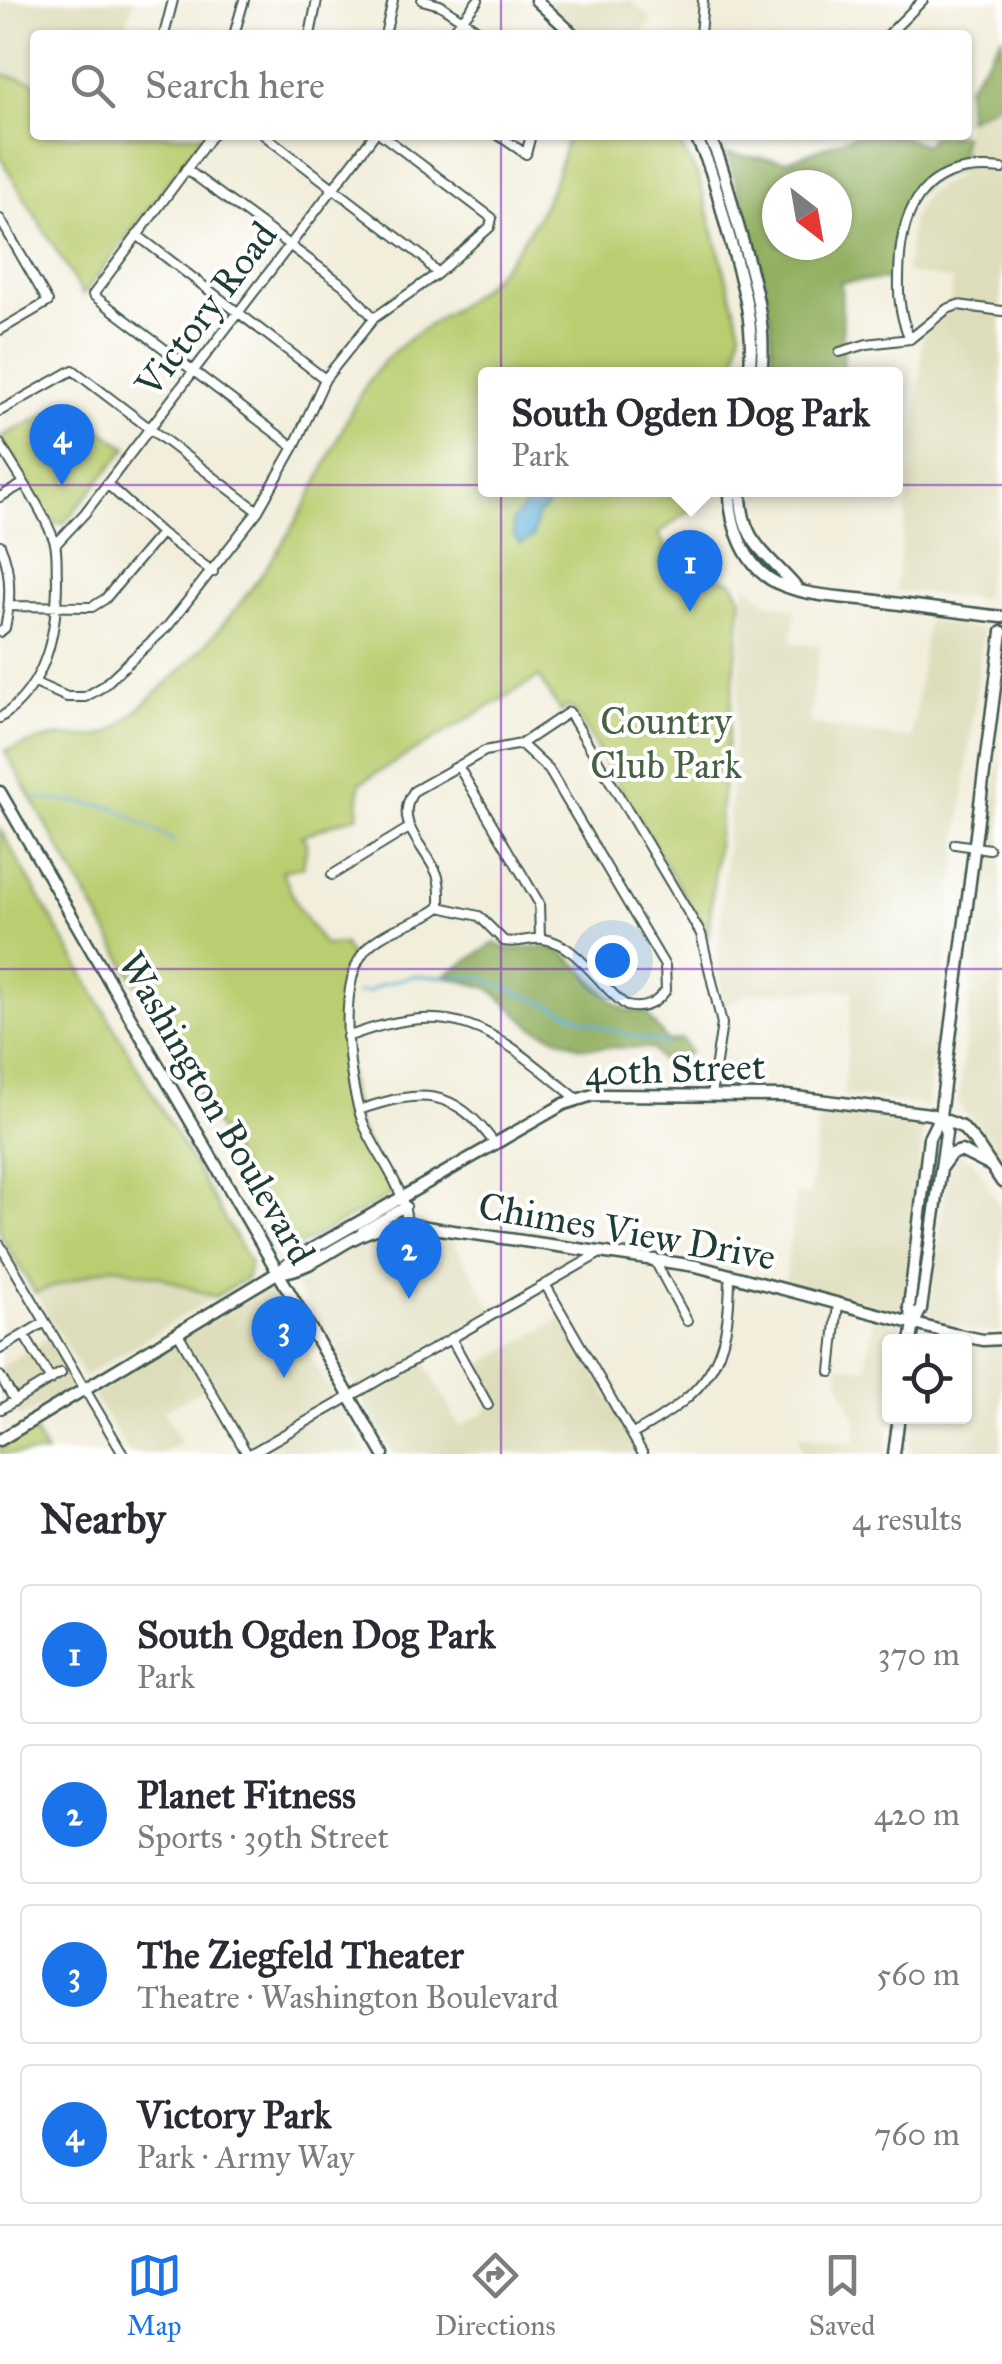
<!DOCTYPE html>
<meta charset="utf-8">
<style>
:root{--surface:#fff;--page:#f7f7f7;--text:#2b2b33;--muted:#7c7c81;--line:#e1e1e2;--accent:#1a73e8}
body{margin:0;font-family:"IM FELL Great Primer",serif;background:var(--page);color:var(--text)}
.controls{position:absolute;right:30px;bottom:30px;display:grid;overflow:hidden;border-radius:10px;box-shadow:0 2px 8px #0004}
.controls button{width:90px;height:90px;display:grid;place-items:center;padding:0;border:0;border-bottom:2px solid var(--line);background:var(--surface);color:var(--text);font:50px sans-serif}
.compass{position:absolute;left:762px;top:170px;width:90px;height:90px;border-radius:50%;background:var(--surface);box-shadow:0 2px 8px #0004;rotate:149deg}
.you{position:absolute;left:612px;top:960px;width:35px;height:35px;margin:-25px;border:8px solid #fff;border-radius:50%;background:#1a73e8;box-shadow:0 0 0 15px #1a73e833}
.badge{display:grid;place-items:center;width:65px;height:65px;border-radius:50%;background:var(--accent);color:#fff;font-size:32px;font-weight:700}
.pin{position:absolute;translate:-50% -82px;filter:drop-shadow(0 2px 5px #0008)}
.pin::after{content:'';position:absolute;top:52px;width:35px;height:30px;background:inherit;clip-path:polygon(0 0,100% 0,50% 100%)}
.popup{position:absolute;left:478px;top:367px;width:425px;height:130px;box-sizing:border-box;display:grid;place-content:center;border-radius:10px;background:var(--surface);filter:drop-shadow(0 2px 8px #0005);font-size:32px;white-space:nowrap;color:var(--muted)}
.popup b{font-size:38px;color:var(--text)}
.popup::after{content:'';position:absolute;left:50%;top:100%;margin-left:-20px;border:20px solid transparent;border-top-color:var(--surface)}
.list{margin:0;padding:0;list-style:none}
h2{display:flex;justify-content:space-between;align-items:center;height:130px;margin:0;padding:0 40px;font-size:42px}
h2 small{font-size:32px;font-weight:400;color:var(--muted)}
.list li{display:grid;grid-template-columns:65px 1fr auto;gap:30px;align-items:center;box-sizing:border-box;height:140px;margin:0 20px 20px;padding:0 20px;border:2px solid var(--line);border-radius:10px}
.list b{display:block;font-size:38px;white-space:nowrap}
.list p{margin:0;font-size:32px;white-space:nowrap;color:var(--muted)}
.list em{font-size:32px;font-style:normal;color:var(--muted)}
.icon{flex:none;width:55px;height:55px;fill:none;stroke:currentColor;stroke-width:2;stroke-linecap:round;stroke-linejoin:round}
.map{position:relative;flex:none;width:1002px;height:1454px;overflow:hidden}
.search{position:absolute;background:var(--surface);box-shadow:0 2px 8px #0004;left:30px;right:30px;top:30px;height:110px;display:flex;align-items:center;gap:25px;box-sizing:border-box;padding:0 35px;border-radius:10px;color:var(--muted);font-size:38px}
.sheet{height:770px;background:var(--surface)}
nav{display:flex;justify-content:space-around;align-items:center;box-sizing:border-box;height:140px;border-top:2px solid var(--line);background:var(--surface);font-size:28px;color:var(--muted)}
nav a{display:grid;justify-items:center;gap:5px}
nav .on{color:var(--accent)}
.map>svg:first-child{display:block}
.built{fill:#deddbb}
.green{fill:#bacd70;stroke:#6c8552;stroke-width:2.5}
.forest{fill:#93b062;stroke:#59764b;stroke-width:2.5;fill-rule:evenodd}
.water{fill:#59afd6;stroke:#3c7685;stroke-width:2.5}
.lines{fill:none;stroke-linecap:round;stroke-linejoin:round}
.stream{stroke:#59afd6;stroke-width:2.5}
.minor-casing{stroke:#3f584d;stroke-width:12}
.major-casing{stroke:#3f584d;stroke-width:15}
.minor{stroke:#fff;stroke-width:8}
.major{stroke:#fff;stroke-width:10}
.grid{fill:none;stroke:#7b2cbf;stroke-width:2.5;stroke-opacity:0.55}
.labels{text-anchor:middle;stroke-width:8;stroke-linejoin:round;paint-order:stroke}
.street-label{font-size:38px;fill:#1f3d34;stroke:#fff}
.park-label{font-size:38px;fill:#466143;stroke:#fff}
</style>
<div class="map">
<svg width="1002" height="1454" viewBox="0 0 1002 1454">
<rect width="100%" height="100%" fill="#fff"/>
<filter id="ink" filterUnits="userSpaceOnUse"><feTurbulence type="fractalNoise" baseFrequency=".01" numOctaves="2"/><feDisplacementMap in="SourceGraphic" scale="20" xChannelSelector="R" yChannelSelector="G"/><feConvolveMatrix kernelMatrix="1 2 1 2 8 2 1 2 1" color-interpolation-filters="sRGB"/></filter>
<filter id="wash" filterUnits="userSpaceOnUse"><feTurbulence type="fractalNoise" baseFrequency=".0048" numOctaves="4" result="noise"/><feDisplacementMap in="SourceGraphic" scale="40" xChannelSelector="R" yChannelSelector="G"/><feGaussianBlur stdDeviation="2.25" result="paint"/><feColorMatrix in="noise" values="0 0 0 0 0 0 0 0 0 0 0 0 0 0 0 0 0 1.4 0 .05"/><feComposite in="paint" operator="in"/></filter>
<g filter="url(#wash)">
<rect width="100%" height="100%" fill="#f2eedb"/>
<path class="built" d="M 0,0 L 134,0 L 124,35 L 35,35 L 35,82 L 0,74 Z
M 545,0 L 630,0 L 653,20 L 640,35 L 588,35 L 555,13 Z
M 1002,101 L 1002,494 L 984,592 L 982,599 L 895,591 L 914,453 L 923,335 L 949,311 L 953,280 L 906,273 L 912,219 L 926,193 L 958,176 L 967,119 Z
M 746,583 L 768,602 L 796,610 L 791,643 L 820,646 L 809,724 L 912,739 L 927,620 L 983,630 L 928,1107 L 843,1095 L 853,990 L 748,993 L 721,1009 L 718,962 Z
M 1002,740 L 1002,1162 L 990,1139 L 962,1110 L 958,1101 Z
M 820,1107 L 925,1121 L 899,1341 L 890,1342 L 890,1417 L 886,1454 L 803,1454 L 798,1436 L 855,1443 L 857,1423 L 839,1381 L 838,1365 L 866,1368 L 875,1305 L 785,1281 L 796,1194 L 810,1195 Z
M 959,1154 L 974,1161 L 1002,1210 L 1002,1332 L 978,1333 L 936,1322 L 929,1312 L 949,1165 Z
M 411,1231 L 450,1235 L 494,1310 L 420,1353 L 460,1427 L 485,1412 L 491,1401 L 473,1369 L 563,1317 L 642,1454 L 394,1454 L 289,1275 L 370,1235 Z
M 113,1266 L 214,1297 L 84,1376 L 35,1293 Z
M 265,1289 L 275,1293 L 367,1454 L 307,1454 L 305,1451 L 299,1454 L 253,1454 L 212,1384 L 163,1411 L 180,1442 L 160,1454 L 129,1454 L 93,1394 Z
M 49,1338 L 75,1385 L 21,1418 L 0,1381 L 0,1367 Z
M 965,1344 L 1002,1345 L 1002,1454 L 909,1454 L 914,1417 L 964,1416 Z"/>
<path class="green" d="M 0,74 L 35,82 L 35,135 L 204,135 L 83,295 L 0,157 Z
M 567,135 L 675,135 L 698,176 L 741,329 L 734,374 L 485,374 L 485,490 L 711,490 L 710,496 L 658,534 L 666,546 L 660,564 L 732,581 L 742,598 L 708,936 L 574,710 L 567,706 L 561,713 L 539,677 L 360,783 L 358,815 L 301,836 L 307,842 L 303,867 L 282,871 L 298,907 L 324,945 L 343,944 L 352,959 L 341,981 L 338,999 L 355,1122 L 394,1193 L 297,1247 L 282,1242 L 5,751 C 21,746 39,739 56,737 C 71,735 95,740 109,733 C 121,727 133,713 144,704 C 213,645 270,571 313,491 C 335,451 348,406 377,370 C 400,340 436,322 466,300 C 517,262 556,197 567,135 Z
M 58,409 L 72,409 L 127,448 L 64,523 L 51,524 L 0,437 Z
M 0,829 L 250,1263 L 247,1278 L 214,1297 L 160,1277 L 113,1266 L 35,1293 L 0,1234 Z
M 33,1429 L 47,1454 L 0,1454 L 0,1448 Z"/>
<path class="forest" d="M 1002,37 L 1002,101 L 967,119 L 967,87 Z
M 855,135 L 897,135 L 925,145 L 933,135 L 963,135 L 959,168 C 901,186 891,222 892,279 L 841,282 L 844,374 L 771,374 C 778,298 749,226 727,154 L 788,161 ZM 777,185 L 837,185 L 837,245 L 777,245 Z
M 495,943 C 515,957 536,940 557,950 C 575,958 601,990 616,1004 L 627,1010 L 644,1011 L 668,1042 L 682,1039 L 690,1052 L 667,1068 L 651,1048 L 581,1047 L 534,1028 L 489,988 L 444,976 Z"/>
<path class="water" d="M 540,490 L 582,490 L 575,495 L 560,493 L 537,517 L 533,537 L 520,544 L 514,536 L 512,521 Z"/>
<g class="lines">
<path class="stream" d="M 36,798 L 113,807 L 175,842
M 357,993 L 369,992 L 380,985 L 412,976 L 480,977 L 613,1031 L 666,1044"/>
</g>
</g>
<g filter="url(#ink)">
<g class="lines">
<defs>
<path id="minor" d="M 422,0 L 440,5 L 485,35
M 164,35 L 173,0
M 234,35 L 244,0
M 310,35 L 317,0
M 385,35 L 393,0
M 450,35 L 478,0
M 700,35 L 703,0
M 888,35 L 923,0
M 212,135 L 93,295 L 294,447
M 264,135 L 423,257 L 437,274
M 498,135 L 526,154 L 531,135
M 186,169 L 346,287 L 374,318
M 0,219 L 48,302 L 0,330
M 137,235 L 325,379
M 910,339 C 897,310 898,287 900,255 C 906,192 937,162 1002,169
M 840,352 L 867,344 L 910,339 L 947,309 L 958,305 L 1002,311
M 0,411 L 73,370 L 258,511
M 0,444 C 18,475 41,506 54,540 C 58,551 56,566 57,579 C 57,632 47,686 0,718
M 107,484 L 161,533 L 213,572
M 0,497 L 23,484
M 56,544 L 85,513 L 374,135
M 0,545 C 12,571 11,600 5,628 L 0,632
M 9,606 L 92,607 L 105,599 L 161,533
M 35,683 L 67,697 L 85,697 L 102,687 L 168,626 L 258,511 L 294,447 L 325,379 L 374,318 L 437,274 L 490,227 L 492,218 L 382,135
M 458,766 L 539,903 L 540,938
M 955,844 L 989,849
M 332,875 L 409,828
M 440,907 L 479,916 L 504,941 C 519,944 531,937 544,939 C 579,945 599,987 627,1006 C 644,1010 656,1004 666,990 L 665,966 L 549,770 L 521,744
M 347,1037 C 457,995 493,1030 576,1098
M 359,1110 C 421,1089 454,1087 495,1144
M 407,1225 C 405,1183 376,1157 362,1120 C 348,1080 336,981 367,948 C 387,927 417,925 440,907 C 440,896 441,884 437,874 C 425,846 392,822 414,791 L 485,751 L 521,744 L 569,712 L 701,934 L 722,1024 L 711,1095
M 362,1231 L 406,1206
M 0,1245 L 123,1454
M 654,1259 L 687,1321
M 545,1284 L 643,1454
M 178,1333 L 247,1454
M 24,1335 L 51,1380
M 452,1340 L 488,1405
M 0,1349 L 45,1322
M 831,1372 L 838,1303
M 0,1376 L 15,1401
M 1,1409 L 61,1373
M 633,1434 C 709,1392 730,1362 730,1274
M 250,1454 L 602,1252"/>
<path id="major" d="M 536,0 L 574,35
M 694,135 C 711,162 717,192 725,222 C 739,273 757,322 749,374
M 708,135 C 722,160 728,188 735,215 C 750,268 768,319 761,374
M 730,490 C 729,523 744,567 777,583 C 805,596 840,597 870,600 C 914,606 958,612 1002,617
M 741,490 C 740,542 767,553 796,587
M 0,792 L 383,1454
M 942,1166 L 951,1154 L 961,1151 L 989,1165
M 278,1273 C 329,1267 350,1222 412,1225 L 696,1266 L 953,1334 L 983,1340 L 1002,1339
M 914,1323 L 909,1307 L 929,1138 L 940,1116 L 1002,632
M 911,1342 L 914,1323 L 921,1309 L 946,1133 L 940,1116
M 0,1440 L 277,1273 L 293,1260 L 564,1104 L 593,1095 L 787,1096 L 930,1114 L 962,1127 L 976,1143 L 1002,1182
M 894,1454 L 899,1416"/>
</defs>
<use href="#minor" class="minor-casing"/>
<use href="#major" class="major-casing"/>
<use href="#minor" class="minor"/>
<use href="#major" class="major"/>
</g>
</g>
<path class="grid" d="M 501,0 L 501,35M 501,135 L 501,1454M 0,485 L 1002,485M 0,969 L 1002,969"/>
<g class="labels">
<g class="street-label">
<text transform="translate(206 309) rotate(-53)" y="13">Victory Road</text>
<text transform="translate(675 1069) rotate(-2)" y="13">40th Street</text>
<text transform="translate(217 1108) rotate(60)" y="13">Washington Boulevard</text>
<text transform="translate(627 1231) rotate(10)" y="13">Chimes View Drive</text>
</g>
<g class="park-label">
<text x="666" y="734">Country<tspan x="666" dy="44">Club Park</tspan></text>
</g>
</g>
</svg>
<div class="controls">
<button><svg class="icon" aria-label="locate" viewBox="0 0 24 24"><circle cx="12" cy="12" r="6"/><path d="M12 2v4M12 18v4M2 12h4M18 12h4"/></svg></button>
</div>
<svg class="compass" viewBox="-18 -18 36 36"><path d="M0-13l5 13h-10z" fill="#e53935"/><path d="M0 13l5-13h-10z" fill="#7c7c81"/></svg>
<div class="you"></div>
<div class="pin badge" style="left:690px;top:612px">1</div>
<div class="popup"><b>South Ogden Dog Park</b>Park</div>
<div class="pin badge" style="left:409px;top:1299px">2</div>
<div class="pin badge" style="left:284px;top:1378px">3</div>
<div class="pin badge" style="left:62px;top:486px">4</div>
<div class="search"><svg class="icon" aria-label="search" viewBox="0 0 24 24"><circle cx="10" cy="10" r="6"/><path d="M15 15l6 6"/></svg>Search here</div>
</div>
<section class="sheet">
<h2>Nearby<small>4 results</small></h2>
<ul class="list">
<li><span class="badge">1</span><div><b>South Ogden Dog Park</b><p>Park</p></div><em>370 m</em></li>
<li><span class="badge">2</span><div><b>Planet Fitness</b><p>Sports · 39th Street</p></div><em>420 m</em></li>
<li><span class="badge">3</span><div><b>The Ziegfeld Theater</b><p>Theatre · Washington Boulevard</p></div><em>560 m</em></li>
<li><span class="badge">4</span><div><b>Victory Park</b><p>Park · Army Way</p></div><em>760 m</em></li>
</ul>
</section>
<nav>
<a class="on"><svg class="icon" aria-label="map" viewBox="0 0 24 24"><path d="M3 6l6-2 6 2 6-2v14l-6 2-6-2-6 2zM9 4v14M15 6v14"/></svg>Map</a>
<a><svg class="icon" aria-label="directions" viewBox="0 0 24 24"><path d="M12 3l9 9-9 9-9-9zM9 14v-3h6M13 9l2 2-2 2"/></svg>Directions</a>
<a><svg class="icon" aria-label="saved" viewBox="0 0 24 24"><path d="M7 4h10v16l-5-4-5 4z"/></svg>Saved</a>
</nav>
